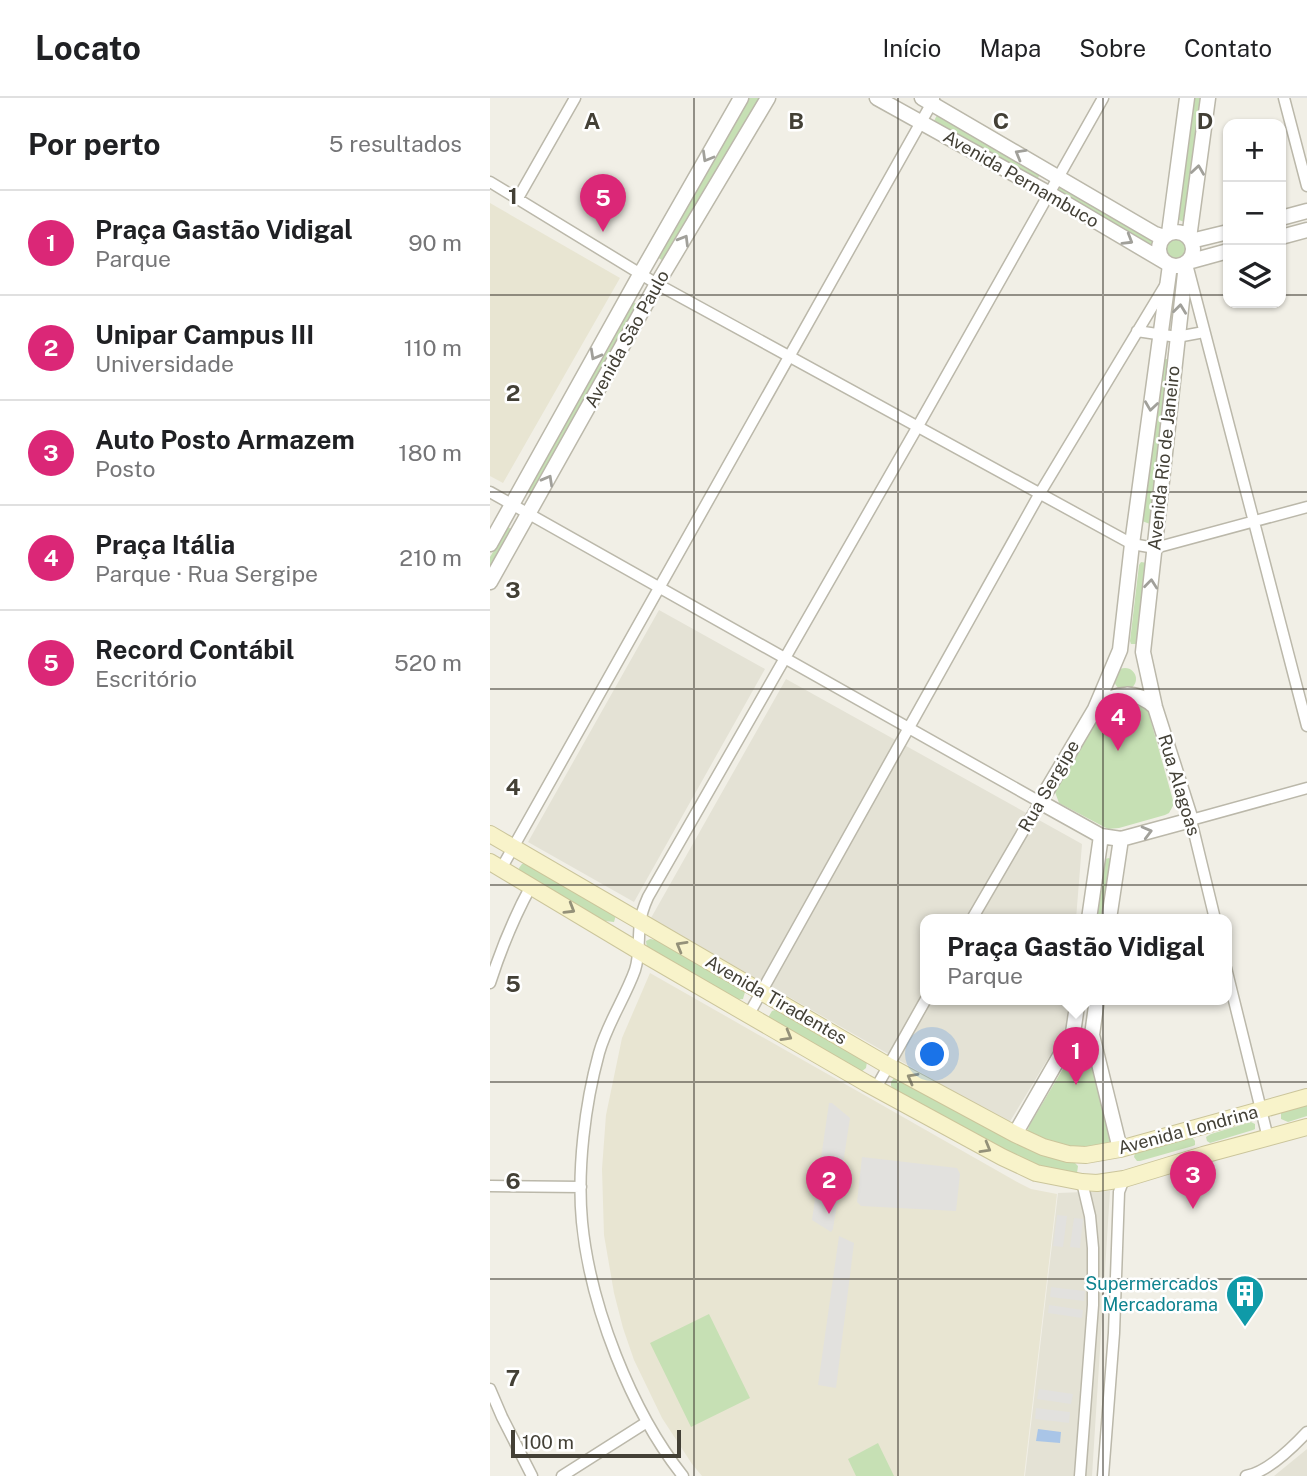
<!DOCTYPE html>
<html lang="pt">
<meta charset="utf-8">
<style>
:root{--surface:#fff;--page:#f6f6f6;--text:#202124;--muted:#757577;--line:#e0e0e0;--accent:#db2777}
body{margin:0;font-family:"Public Sans",sans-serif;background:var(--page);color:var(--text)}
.controls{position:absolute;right:21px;top:21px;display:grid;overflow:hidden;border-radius:14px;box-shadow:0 2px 5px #0004}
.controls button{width:63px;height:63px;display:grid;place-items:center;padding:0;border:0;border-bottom:2px solid var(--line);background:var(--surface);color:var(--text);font:35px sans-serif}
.scale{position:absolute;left:21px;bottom:18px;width:170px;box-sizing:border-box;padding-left:7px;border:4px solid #434036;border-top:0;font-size:19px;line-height:24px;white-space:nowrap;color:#434036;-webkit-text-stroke:5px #fff;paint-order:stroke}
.you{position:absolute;left:443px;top:957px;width:24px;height:24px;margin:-18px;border:5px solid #fff;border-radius:50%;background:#1a73e8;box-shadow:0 0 0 10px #1a73e833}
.badge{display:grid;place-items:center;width:46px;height:46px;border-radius:50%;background:var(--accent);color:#fff;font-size:23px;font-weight:700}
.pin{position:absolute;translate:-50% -58px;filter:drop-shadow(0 2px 4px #0008)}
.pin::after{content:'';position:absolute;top:37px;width:24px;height:21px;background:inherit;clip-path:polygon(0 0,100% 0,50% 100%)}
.popup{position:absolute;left:430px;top:816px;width:312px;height:91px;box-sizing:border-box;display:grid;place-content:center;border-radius:14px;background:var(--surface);filter:drop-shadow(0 2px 5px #0005);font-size:23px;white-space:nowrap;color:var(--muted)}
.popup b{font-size:26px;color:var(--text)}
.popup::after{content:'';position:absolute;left:50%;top:100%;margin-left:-14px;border:14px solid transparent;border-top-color:var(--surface)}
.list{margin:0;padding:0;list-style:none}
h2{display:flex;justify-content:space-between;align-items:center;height:91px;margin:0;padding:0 28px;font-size:30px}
h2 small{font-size:23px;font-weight:400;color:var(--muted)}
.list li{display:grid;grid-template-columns:46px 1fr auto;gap:21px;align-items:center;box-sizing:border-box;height:105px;padding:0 28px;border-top:2px solid var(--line)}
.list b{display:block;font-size:26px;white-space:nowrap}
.list p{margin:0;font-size:23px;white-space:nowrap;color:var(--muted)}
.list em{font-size:23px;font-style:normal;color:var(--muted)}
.icon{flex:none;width:38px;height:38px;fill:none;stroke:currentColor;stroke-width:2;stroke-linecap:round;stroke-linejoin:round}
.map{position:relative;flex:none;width:817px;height:1378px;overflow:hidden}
header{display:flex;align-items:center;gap:42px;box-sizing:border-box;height:98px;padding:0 35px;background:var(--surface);border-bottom:2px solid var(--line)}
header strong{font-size:33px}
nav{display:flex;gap:38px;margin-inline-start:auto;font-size:24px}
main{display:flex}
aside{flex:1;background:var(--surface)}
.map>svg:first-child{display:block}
.residential{fill:#e4e2d5}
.education{fill:#e8e5d2}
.green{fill:#c6e0b4}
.parking{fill:#e2e1de}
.water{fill:#a9c5e7}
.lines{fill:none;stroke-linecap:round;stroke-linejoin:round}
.minor-casing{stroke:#bbb8aa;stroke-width:13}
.tertiary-casing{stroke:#bbb8aa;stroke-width:17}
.secondary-casing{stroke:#cbc59b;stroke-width:18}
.minor{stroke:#fff;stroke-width:10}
.tertiary{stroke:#fff;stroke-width:14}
.secondary{stroke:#f8f3ca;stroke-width:16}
.oneway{stroke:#a1a09a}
.oneway2{stroke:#949179}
.grid{fill:none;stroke:#434036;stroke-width:2;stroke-opacity:0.55}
.labels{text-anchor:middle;stroke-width:5;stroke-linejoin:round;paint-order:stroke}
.street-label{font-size:18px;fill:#434036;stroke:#fff}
.culture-label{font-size:18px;fill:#0d838f;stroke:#fff;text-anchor:end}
.grid-label{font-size:23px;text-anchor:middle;font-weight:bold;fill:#434036;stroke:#fff;stroke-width:5;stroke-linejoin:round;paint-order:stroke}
</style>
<header>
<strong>Locato</strong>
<nav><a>Início</a><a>Mapa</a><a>Sobre</a><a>Contato</a></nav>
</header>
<main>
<aside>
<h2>Por perto<small>5 resultados</small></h2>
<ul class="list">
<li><span class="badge">1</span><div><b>Praça Gastão Vidigal</b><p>Parque</p></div><em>90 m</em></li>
<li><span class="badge">2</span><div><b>Unipar Campus III</b><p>Universidade</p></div><em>110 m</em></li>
<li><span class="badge">3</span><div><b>Auto Posto Armazem</b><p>Posto</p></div><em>180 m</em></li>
<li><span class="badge">4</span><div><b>Praça Itália</b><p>Parque · Rua Sergipe</p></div><em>210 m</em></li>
<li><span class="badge">5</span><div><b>Record Contábil</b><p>Escritório</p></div><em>520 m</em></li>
</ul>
</aside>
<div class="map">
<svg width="817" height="1378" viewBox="0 0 817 1378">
<rect width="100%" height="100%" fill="#f1efe6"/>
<path class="residential" d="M 169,512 L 275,571 L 144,804 L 38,744 Z
M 296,581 L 592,746 L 586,821 L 435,821 L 435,901 L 578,901 L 576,931 L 519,1025 L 161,820 Z
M 620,1093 L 602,1378 L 535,1378 L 568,1095 Z
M 817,1351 L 817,1378 L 784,1378 Z"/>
<path class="education" d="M 0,105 L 130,180 L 13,385 L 0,378 Z
M 160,875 L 529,1085 L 541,1091 L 567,1096 L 534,1378 L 212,1378 L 202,1366 L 172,1320 L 144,1262 L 133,1230 L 124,1195 L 114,1137 L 112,1071 L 116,1017 L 132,940 Z"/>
<path class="green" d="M 258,0 L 269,0 L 175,164 L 167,159 Z
M 704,0 L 714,0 L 697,120 L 694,124 L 687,121 Z
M 447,17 L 550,76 L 546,84 L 443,25 Z
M 568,87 L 662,140 L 663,144 L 660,148 L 567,97 Z
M676 151a10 10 0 1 1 20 0a10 10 0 1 1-20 0Z
M 142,203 L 150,208 L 45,398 L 37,393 Z
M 672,261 L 677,261 L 679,265 L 662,423 L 660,426 L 652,423 Z
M 18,429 L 26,434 L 0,478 L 0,459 Z
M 651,464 L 657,465 L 647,546 L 641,546 L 640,543 L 649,467 Z
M624 581a11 11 0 1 1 22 0a11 11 0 1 1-22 0Z
M 633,601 L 657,609 L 684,706 L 679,715 L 675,717 L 629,730 L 618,731 L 569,705 L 565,694 L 567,687 L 612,611 Z
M 619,760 L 623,763 L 615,821 L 605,821 L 614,765 L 615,761 Z
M 36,765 L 126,817 L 124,824 L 115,823 L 30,775 L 29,770 L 32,766 Z
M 160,841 L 166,842 L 253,891 L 255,894 L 253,901 L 245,902 L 157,851 L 156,843 Z
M 285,912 L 290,913 L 377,964 L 376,970 L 371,974 L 279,921 L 279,918 L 282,913 Z
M 593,941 L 598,943 L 620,1044 L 618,1047 L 578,1052 L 537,1034 L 539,1028 L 590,942 Z
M 408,979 L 531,1048 L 548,1056 L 585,1065 L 588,1068 L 587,1075 L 544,1068 L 496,1044 L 403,990 L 401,988 L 401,984 L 404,980 Z
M 817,1006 L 817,1018 L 798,1024 L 791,1021 L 791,1014 Z
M 761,1024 L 765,1026 L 765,1031 L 763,1032 L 720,1045 L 717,1043 L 716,1039 L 721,1036 Z
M 702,1039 L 705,1043 L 705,1047 L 703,1048 L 650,1063 L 647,1063 L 644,1059 L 645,1055 Z
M 219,1216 L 260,1300 L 201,1329 L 160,1245 Z
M 388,1345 L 404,1378 L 366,1378 L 358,1361 Z"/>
<path class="parking" d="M 339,1005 L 342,1005 L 360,1020 L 343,1131 L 341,1134 L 322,1122 Z
M 372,1059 L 467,1070 L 470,1076 L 466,1113 L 371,1108 L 367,1104 Z
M 567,1117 L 577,1118 L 573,1149 L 563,1148 Z
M 584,1120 L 593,1121 L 590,1150 L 580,1149 Z
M 349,1138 L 364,1145 L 346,1290 L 328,1287 Z
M 561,1189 L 595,1193 L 594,1203 L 560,1199 Z
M 559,1207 L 593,1212 L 592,1220 L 558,1215 Z
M 549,1291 L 583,1296 L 581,1306 L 547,1301 Z
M 546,1310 L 580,1314 L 579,1325 L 545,1321 Z"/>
<path class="water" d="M 548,1331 L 571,1334 L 570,1345 L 546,1343 Z"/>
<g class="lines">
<defs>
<path id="minor" d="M 794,0 L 817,88
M 0,84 L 167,186 L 642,446 L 665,450 L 817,409
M 28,100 L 85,0
M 698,170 L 817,628
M 647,233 L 687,239 L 714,234
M 0,394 L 550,704 L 482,821
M 11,771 L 444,1
M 725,821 L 701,722 L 817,690
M 736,870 L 778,1040
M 0,885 C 11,851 24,819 41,788
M 259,916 L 550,395 L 676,186
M 386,990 L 436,901
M 0,1088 L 91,1089
M 0,1291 L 12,1319 L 42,1378
M 72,1378 L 157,1324
M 193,1378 C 141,1313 100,1207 92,1124 C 87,1071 95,1006 109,955 C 117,926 135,900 145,872 C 150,857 148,840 150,825 C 151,816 154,808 158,799 L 428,328 L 613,0
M 590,1378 L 603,1207 L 603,1150 L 600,1118 L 592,1084
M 613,1378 L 624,1235 L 629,1094 L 634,1081
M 756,1378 C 777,1374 803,1349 817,1334"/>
<path id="tertiary" d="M 387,0 L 560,96 L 675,164
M 432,0 L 665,136 L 674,139
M 791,120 L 817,113
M669 151a17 17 0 1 1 34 0a17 17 0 1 1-34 0Z
M 679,135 L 697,0
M 791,139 L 817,132
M 699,140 L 718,0
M 701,143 L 738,134
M 698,164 L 738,153
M 680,167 L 642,446 L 630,552 L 605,611 L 550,704 L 611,738 L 631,741 L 701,722 L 665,609 L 653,554 L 696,166
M 0,446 L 151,175 L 251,0
M 0,484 L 167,186 L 278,0
M 607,609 C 626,593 647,592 665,609
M 599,821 L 611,738
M 619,821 L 631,741
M 607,901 L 602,937 L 630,1051
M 525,1036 L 583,935 L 588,901"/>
<path id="secondary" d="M 0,736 L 397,967 L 525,1036 L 553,1049 L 578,1056 L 596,1057 L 630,1051 L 817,999
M 0,764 L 157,858 L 376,985 L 512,1059 L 546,1075 L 592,1084 L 607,1085 L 634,1081 L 713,1057 L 817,1029"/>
</defs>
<use href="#minor" class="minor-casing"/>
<use href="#tertiary" class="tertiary-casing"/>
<use href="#secondary" class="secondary-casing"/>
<use href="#minor" class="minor"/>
<use href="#tertiary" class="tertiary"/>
<use href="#secondary" class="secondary"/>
</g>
<defs><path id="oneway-chevron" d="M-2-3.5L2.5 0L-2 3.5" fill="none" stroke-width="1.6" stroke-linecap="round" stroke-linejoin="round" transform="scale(1.75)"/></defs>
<g class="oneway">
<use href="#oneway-chevron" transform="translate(530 56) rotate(-150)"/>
<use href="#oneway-chevron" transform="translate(217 59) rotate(120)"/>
<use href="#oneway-chevron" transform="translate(708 72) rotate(-82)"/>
<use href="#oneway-chevron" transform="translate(194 142) rotate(-59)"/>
<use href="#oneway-chevron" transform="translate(638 142) rotate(31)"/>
<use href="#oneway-chevron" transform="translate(690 211) rotate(-83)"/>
<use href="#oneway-chevron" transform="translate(105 257) rotate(119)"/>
<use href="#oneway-chevron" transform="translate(661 308) rotate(98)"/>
<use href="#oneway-chevron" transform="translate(58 382) rotate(-61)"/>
<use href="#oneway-chevron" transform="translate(661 486) rotate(-84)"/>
<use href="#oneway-chevron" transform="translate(657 734) rotate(-15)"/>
</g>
<g class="oneway2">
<use href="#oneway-chevron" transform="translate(80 811) rotate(31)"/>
<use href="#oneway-chevron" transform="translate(191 848) rotate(-150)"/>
<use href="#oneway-chevron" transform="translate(297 938) rotate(30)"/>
<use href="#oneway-chevron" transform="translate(422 980) rotate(-151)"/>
<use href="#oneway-chevron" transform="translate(496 1050) rotate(30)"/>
</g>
<path class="grid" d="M 204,0 L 204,1378M 408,0 L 408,1378M 613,0 L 613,1378M 0,197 L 738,197M 791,197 L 817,197M 0,394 L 817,394M 0,591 L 817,591M 0,787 L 817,787M 0,984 L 817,984M 0,1181 L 817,1181"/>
<defs>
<symbol id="building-pin" viewBox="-11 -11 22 30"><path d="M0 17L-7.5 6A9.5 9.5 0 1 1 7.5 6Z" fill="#0f9aa8" stroke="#fff"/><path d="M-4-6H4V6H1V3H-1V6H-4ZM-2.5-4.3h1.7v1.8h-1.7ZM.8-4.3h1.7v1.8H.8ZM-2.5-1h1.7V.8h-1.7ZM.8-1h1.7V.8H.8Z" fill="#fff"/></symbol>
</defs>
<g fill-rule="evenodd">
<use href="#building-pin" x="733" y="1174" width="44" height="60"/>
</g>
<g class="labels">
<g class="street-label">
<text transform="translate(531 81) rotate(30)" y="6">Avenida Pernambuco</text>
<text transform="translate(137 241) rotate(-61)" y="6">Avenida São Paulo</text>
<text transform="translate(674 360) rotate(-84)" y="6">Avenida Rio de Janeiro</text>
<text transform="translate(689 687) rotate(73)" y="6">Rua Alagoas</text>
<text transform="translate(559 688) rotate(-60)" y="6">Rua Sergipe</text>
<text transform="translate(286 902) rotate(30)" y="6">Avenida Tiradentes</text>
<text transform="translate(698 1032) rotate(-15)" y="6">Avenida Londrina</text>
</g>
<g class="culture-label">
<text x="728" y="1192">Supermercados<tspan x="728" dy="21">Mercadorama</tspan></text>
</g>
</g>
<g class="grid-label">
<text x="102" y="31">A</text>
<text x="306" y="31">B</text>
<text x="511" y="31">C</text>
<text x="715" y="31">D</text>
<text x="23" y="106">1</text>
<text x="23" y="303">2</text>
<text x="23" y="500">3</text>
<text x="23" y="697">4</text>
<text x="23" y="894">5</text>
<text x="23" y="1091">6</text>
<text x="23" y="1288">7</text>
</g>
</svg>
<div class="controls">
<button>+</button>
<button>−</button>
<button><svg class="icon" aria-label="layers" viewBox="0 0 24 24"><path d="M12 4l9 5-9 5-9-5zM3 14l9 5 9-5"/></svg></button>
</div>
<div class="scale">100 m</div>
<div class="you"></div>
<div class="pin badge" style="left:586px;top:987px">1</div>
<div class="popup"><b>Praça Gastão Vidigal</b>Parque</div>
<div class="pin badge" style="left:339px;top:1116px">2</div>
<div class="pin badge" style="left:703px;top:1111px">3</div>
<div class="pin badge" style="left:628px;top:653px">4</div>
<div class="pin badge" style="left:113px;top:134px">5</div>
</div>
</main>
